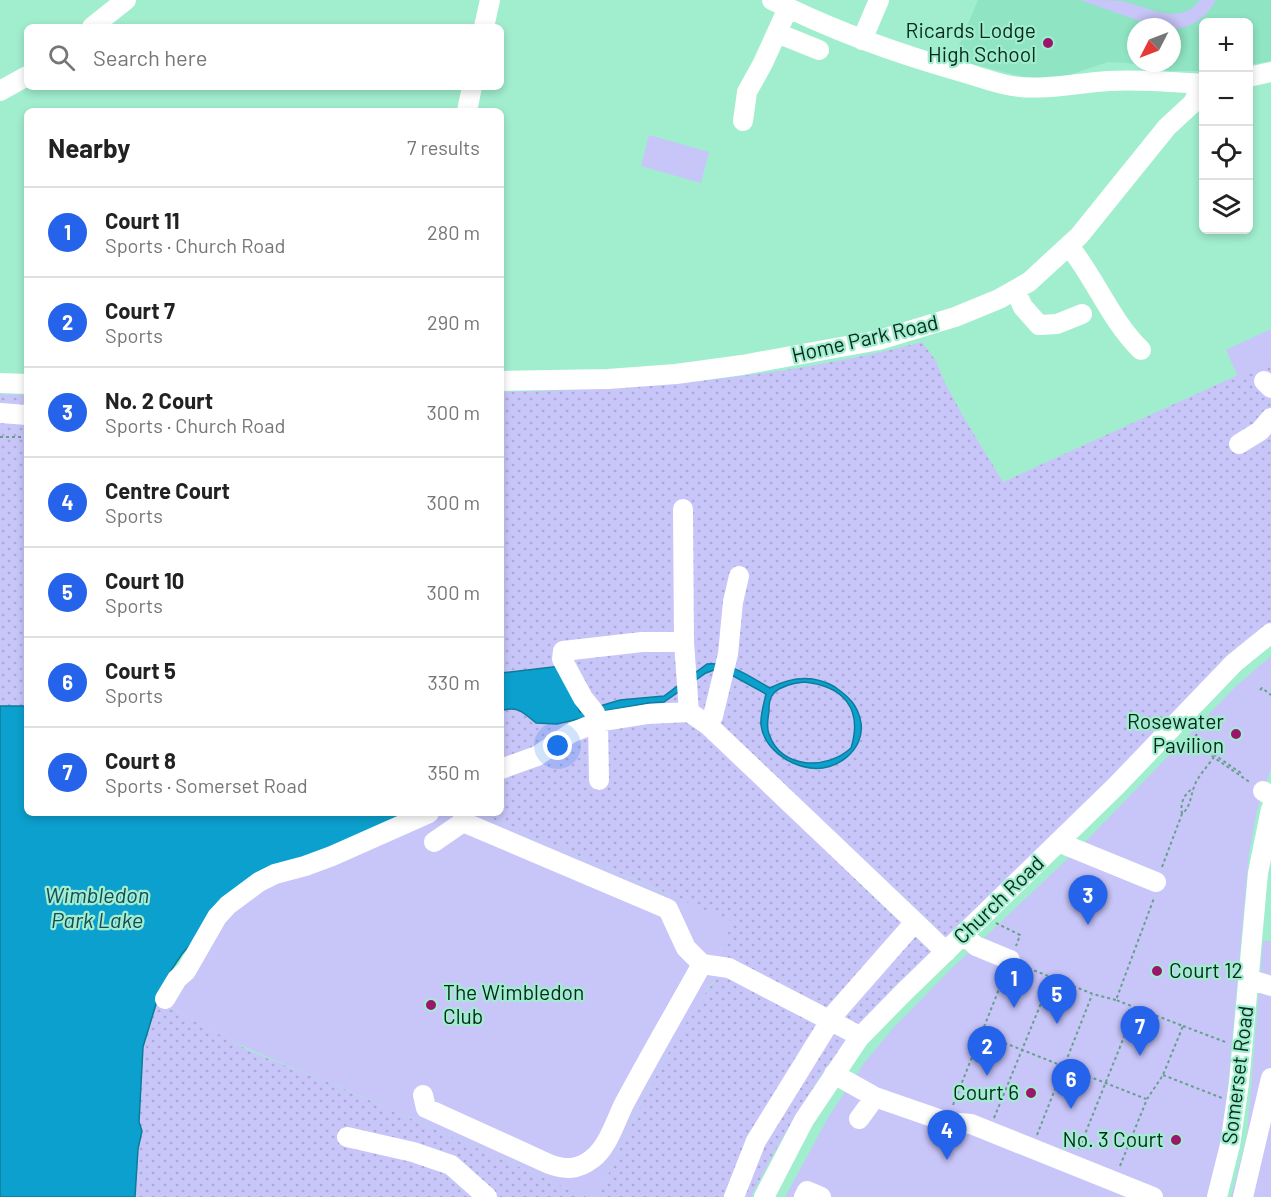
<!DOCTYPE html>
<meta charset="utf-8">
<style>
:root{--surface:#fff;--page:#f2f2f2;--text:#222;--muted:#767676;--line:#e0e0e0;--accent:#2563eb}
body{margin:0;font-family:Barlow,sans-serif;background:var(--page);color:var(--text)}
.controls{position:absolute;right:18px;top:18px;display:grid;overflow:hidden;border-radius:9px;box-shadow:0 3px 9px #0003}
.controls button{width:54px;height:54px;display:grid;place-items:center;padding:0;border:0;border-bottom:2px solid var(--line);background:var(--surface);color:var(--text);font:30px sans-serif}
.compass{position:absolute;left:1127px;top:18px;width:54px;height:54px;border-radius:50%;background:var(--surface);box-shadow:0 3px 9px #0003;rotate:228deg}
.you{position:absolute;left:558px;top:746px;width:21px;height:21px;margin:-15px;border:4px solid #fff;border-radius:50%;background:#1a73e8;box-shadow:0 0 0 9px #1a73e833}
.badge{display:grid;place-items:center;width:39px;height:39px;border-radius:50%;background:var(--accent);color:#fff;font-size:20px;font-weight:700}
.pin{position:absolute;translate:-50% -50px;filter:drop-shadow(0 2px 3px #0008)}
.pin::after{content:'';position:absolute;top:32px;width:21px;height:18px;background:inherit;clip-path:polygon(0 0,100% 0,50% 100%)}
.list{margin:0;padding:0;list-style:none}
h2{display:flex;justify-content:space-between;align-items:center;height:78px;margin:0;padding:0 24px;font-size:26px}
h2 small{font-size:20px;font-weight:400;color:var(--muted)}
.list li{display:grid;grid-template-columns:39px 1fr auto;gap:18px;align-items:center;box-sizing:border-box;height:90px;padding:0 24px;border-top:2px solid var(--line)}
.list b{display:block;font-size:22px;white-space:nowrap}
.list p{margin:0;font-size:20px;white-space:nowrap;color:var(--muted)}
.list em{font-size:20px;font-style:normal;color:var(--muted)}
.icon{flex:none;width:33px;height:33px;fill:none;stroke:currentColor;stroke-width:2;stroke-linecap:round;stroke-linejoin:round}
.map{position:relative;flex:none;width:1271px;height:1197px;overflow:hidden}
.search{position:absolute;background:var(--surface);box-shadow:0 3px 9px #0003;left:24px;top:24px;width:480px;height:66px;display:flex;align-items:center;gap:15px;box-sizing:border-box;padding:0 21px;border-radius:9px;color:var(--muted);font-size:22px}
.panel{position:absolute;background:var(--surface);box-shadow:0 3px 9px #0003;left:24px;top:108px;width:480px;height:708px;border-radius:9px}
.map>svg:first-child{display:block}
.built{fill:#8ee4c3;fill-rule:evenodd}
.grass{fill:url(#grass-dots)}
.garden{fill:#c8c5f9}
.water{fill:#0ca0ce;stroke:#0b7c99;stroke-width:1.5;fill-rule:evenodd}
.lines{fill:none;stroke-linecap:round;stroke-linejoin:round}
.path{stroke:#65a18a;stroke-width:2;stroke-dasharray:3 3;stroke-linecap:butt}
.minor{stroke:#fff;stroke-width:20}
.poi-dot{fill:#99166b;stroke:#a1eecf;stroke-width:2}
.labels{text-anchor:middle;stroke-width:4.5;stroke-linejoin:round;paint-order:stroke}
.poi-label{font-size:21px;fill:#08291e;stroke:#a1eecf;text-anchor:end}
.street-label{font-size:21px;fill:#08291e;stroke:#a1eecf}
.water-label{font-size:22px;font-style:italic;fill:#16495d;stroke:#a1eecf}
</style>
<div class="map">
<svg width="1271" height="1197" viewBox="0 0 1271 1197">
<defs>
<pattern id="grass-dots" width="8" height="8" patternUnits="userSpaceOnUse" patternTransform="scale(1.5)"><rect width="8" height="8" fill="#c8c5f9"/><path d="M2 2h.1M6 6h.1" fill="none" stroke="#aaa9d5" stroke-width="1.8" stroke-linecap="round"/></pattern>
</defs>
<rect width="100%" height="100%" fill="#a1eecf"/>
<path class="built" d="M 978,0 L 1271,0 L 1271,61 L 1249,65 L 1248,22 L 1204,22 L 1203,71 L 1170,71 L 1127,63 L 1108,62 L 1054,80 L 1039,81 L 953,59 ZM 1136,27 L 1172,27 L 1172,63 L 1136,63 Z"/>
<path class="grass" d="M 922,342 L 936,361 L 944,381 L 963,416 L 1003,482 L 1271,360 L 1271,623 L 1240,646 L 1078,811 L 847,1039 C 810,1089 779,1142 751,1197 L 598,1197 C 619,1150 640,1104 665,1059 C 681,1030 697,1002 718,977 L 669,894 L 478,813 L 501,813 L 501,711 L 512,708 L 525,713 L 536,723 L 582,718 L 561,666 L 501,673 L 501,392 C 643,389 784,378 922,342 Z
M 0,394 L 27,395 L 27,706 L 0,706 Z
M 157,1001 L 248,1050 L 325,1082 L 326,1081 L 587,1197 L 135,1197 L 138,1149 L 142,1131 L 139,1122 L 143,1047 Z"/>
<path class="garden" d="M 1080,0 C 1094,0 1110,0 1122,1 C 1148,7 1180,27 1200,0 L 1216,0 C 1207,17 1191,29 1172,29 L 1172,27 L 1151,25 Z
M 649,135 L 709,152 L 701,183 L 641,166 Z
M 1271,329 L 1271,364 L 1239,379 L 1226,350 Z
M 1271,656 L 1271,769 L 1257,811 L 1249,854 L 1224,1130 L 1207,1197 L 785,1197 L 829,1116 L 864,1063 L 894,1027 L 951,969 L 1084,843 L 1237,685 Z
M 436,813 L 478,813 L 731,921 L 723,955 L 859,1025 L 723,975 C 711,980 704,995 697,1006 C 657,1066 627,1131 598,1197 L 587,1197 L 327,1081 L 325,1082 L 229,1040 L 169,1007 L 234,903 Z
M 1263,941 L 1271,941 L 1271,1197 L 1231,1197 L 1247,1136 Z"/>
<path class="water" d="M 707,664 C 729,661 752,678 770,688 C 791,677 813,674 835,687 C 849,697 858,705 861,723 C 865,750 836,772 810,768 C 789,765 764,749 761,725 C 760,716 764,703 766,694 L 726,672 L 714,670 L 706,673 L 664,702 L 649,703 L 604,711 L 583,718 L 557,724 L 536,723 C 524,713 517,705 501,711 L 501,673 L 561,666 L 580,712 L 620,700 L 664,696 ZM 804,682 C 844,686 863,709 851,748 C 827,770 781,770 769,734 C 766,727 768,718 769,711 C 769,705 769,698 774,693 C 781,686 794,683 804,682 Z
M 0,706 L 27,706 L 27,813 L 421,813 L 224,906 L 182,954 L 168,975 L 157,1001 L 143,1047 L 139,1122 L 142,1131 L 138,1149 L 135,1197 L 0,1197 Z"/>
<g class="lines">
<path class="path" d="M 0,437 L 27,437
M 1260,690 L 1262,688 L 1271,695
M 1187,739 L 1251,783
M 1192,741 L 1197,734
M 1204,751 L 1206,749 L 1241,773 L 1240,775
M 1182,814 C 1180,803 1184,793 1194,788
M 1162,867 L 1182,814 C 1191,806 1190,798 1194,787 C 1197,777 1208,766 1214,757
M 996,923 L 1020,935 L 1016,946
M 1023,966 L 1093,994 L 1116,1000
M 1183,1026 L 1228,1043
M 982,1034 L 1146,1099
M 1163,1075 L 1222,1098
M 953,1105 L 1005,974
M 994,1118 L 1051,979
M 1037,1135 L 1092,995
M 1079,1149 L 1136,1007
M 1120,1166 L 1147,1099 L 1163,1075 L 1183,1026 L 1116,1000 L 1154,898"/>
<path class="minor" d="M 772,0 C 832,30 895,53 959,71 C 977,76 994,83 1012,86 C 1043,91 1077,83 1108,81 C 1140,79 1172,82 1204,84
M 92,27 L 126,0
M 484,27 L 490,0
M 777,33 L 819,50
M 862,40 L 879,0
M 1248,77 L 1271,72
M 0,91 L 27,76
M 467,111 L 472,87
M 743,121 L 747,92 L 763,63 L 788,8
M 1069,246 C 1095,278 1111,321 1141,350
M 1015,290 L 1023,307 L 1039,325 L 1057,324 L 1082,314
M 501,381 L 608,379 L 676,374 L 742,365 L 879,340 L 955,317 L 999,299 L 1029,282 L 1079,236 L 1167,127 L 1193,103 L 1203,84
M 1264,381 L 1271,388
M 0,383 L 27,384
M 0,413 L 27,415
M 1239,444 L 1260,431 L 1271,418
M 683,509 L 684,642 L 689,712 L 708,725 L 915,922
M 708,725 L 713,716 L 728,654 L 733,602 L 739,576
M 501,769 L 537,756 L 571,733 L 598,722 L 648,714 L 689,712
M 599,780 L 598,722 L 595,713 L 583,698 L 562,659 L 563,651 L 642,642 L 684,642
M 1263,791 L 1271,796
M 434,842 L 463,822
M 1058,842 L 1156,882
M 964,935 L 976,946 L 1010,960
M 702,964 L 729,968 L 852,1032 L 859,1038
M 1248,979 L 1271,986
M 165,999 L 177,979 L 186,971 L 217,917 L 228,905 L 259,882 L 275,874 L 305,866 L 332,856 L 429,813
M 834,1074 L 875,1097
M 423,1095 L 426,1108 L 549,1164 C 565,1170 578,1170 592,1159 C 608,1147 615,1122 624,1104 C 649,1057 676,1011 702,964 L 686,948 L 668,909 L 463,822 L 463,813
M 859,1119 L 875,1097 L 947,1122 L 971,1124 L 1153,1197
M 347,1137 L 413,1152 L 451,1165 L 487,1197
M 734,1197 L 756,1141 L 835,1013 L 915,922 L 946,952
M 764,1197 L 804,1120 L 859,1038 L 902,994 L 1116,786 L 1234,663 L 1271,633
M 804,1197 L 807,1191 L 821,1197
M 1217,1197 L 1230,1145 L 1239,1083 L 1258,873 L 1271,809
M 1243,1197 L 1271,1078"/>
</g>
<g class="poi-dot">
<circle cx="1048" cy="43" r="6"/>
<circle cx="1236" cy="734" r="6"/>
<circle cx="1157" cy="971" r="6"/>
<circle cx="431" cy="1005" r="6"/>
<circle cx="1031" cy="1093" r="6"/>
<circle cx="1176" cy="1140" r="6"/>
</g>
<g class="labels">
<g class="poi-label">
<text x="1036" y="38">Ricards Lodge<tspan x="1036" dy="24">High School</tspan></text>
<text x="1224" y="729">Rosewater<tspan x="1224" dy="24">Pavilion</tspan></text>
<text x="1169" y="978" text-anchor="start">Court 12</text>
<text x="443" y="1000" text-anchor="start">The Wimbledon<tspan x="443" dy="24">Club</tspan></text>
<text x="1019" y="1100">Court 6</text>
<text x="1164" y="1147">No. 3 Court</text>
</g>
<g class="street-label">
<text transform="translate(865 339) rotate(-13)" y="7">Home Park Road</text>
<text transform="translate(999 900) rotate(-44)" y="7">Church Road</text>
<text transform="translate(1238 1075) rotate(-83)" y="7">Somerset Road</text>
</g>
<g class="water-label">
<text x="97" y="903">Wimbledon<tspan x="97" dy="25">Park Lake</tspan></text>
</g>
</g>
</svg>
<div class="controls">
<button>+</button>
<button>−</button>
<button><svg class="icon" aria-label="locate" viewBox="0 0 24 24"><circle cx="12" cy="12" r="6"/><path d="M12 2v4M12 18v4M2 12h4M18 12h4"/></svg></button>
<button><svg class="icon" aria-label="layers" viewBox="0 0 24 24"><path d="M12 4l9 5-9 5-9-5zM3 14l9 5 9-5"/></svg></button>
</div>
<svg class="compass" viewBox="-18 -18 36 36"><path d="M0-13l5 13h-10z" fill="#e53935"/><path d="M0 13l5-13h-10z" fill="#767676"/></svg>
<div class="you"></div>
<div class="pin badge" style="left:1014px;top:1008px">1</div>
<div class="pin badge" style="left:987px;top:1076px">2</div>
<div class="pin badge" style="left:1088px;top:925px">3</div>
<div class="pin badge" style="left:947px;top:1160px">4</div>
<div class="pin badge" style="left:1057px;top:1024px">5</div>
<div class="pin badge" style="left:1071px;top:1109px">6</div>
<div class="pin badge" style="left:1140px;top:1056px">7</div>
<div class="search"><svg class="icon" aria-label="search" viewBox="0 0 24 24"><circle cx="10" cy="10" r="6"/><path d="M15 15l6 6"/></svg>Search here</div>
<section class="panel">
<h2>Nearby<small>7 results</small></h2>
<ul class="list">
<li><span class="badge">1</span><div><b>Court 11</b><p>Sports · Church Road</p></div><em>280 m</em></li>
<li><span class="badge">2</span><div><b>Court 7</b><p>Sports</p></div><em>290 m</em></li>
<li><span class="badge">3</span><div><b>No. 2 Court</b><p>Sports · Church Road</p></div><em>300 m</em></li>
<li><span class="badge">4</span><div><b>Centre Court</b><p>Sports</p></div><em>300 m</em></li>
<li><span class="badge">5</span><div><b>Court 10</b><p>Sports</p></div><em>300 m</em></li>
<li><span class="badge">6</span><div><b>Court 5</b><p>Sports</p></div><em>330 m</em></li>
<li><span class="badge">7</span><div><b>Court 8</b><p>Sports · Somerset Road</p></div><em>350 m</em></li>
</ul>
</section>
</div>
